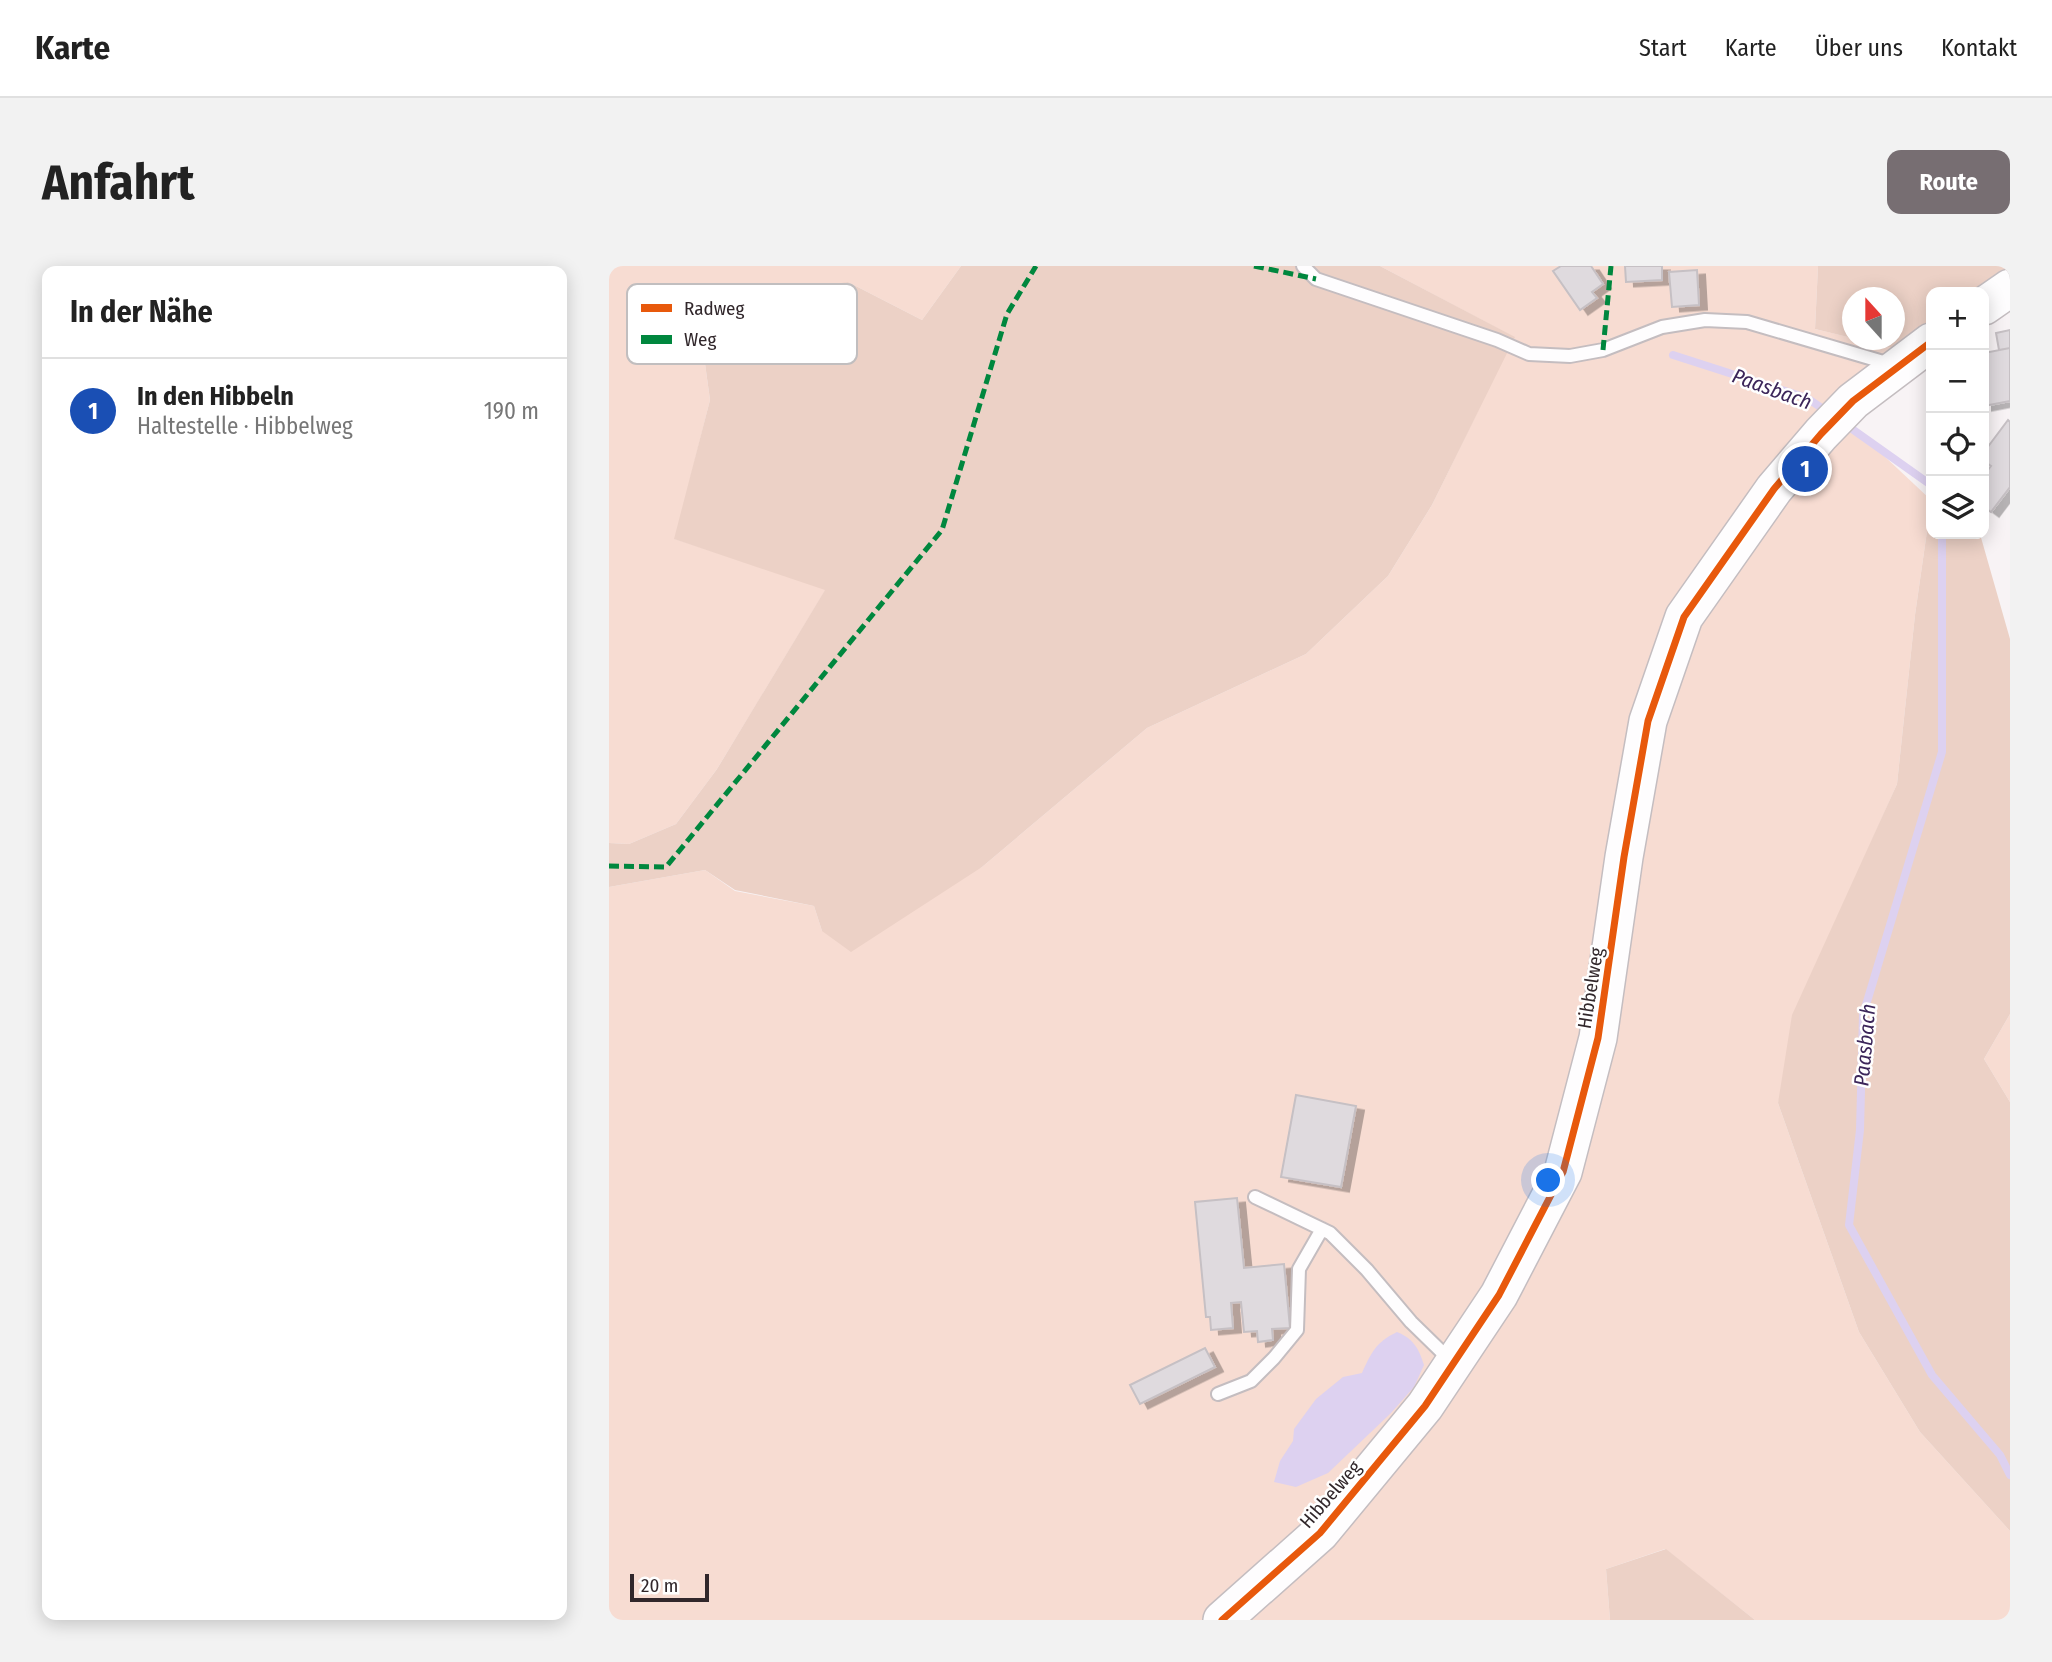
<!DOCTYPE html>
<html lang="de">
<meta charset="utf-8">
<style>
:root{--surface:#fff;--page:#f2f2f2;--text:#222;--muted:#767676;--line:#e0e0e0;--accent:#776e72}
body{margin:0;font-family:"Fira Sans Condensed",sans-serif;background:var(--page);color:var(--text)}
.controls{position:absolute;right:21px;top:21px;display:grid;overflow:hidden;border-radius:14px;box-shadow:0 4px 18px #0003}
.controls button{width:63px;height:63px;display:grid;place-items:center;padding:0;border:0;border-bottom:2px solid var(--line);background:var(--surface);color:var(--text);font:35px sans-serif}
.compass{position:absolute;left:1233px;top:21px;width:63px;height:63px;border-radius:50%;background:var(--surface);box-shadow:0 4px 18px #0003;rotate:339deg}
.scale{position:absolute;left:21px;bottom:18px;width:79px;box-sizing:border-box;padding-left:7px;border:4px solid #31272b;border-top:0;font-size:19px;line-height:24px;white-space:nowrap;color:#31272b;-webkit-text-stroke:5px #fff;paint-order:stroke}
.you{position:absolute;left:940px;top:915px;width:24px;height:24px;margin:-18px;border:5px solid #fff;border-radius:50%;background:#1a73e8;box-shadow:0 0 0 10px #1a73e833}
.badge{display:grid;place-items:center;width:46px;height:46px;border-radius:50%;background:var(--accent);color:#fff;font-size:23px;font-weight:700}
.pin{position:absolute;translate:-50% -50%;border:4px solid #fff;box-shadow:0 2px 7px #0006}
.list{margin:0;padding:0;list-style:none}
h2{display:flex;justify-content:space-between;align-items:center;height:91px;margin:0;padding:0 28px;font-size:30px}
h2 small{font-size:23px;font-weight:400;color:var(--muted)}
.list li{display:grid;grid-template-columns:46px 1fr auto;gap:21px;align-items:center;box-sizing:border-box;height:105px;padding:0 28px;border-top:2px solid var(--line)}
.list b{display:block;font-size:26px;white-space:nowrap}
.list p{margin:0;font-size:23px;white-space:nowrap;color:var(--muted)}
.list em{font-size:23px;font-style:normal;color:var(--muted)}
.icon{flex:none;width:38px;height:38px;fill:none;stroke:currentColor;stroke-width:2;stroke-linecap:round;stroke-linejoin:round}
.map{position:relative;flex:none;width:1401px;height:1354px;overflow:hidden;border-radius:14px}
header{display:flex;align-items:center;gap:42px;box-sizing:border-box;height:98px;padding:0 35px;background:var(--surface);border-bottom:2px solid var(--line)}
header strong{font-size:33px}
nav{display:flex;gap:38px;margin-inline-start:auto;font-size:24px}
.intro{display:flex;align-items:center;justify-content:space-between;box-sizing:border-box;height:168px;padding:0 42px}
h1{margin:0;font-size:49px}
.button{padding:18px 32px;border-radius:14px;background:var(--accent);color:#fff;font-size:24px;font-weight:700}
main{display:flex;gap:42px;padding:0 42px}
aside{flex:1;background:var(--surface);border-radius:14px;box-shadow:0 4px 18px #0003}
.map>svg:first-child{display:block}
.green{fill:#f7dcd2}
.forest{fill:#ecd1c6}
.water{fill:#ddd1f0}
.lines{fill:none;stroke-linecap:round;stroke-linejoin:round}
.stream{stroke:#ddd1f0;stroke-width:8}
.building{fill:#dfdade;stroke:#c6c0c4;stroke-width:2;filter:url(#shadow)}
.lane-casing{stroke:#c4bdc0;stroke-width:16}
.secondary-casing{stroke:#c4bdc0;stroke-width:40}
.lane{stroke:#fefdfe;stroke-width:12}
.secondary{stroke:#fefdfe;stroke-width:37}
.quiet{stroke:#00873e;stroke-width:5;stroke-dasharray:10 5;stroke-linecap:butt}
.cycleway-casing{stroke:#fff;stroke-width:11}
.cycleway{stroke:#e8590c;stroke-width:7}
.labels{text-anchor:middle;stroke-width:5;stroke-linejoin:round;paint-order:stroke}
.street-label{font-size:19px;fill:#31272b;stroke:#fff}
.water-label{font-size:21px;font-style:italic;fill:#3c265a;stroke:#fff}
.key{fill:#fff;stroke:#c1bebf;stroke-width:2}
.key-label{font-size:19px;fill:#31272b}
</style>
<header>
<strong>Karte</strong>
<nav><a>Start</a><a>Karte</a><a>Über uns</a><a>Kontakt</a></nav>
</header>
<div class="intro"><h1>Anfahrt</h1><a class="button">Route</a></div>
<main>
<aside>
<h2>In der Nähe<small></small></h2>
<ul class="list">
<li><span class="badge" style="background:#1a4fb4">1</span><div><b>In den Hibbeln</b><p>Haltestelle · Hibbelweg</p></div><em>190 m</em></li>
</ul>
</aside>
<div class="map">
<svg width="1401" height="1354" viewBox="0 0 1401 1354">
<defs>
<filter id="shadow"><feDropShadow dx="8" dy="4.5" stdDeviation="0" flood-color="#0004"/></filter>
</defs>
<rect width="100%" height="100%" fill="#f8f3f5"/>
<path class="green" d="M 0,0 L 352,0 L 313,54 L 239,16 L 91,61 L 101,134 L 66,273 L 217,323 L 108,503 L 67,558 L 20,578 L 0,577 Z
M 771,0 L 1209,0 L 1206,63 L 1290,83 L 1062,349 L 974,777 L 940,901 L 880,1023 L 810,1134 L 703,1255 L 597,1354 L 0,1354 L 0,621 L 96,604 L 126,625 L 205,640 L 213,665 L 373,601 L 538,462 L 697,388 L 779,310 L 823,239 L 905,71 Z
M 1240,157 L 1322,234 L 1322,237 L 1306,349 L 1288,518 L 1237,633 L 1169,837 L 1250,1066 L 1311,1166 L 1401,1265 L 1401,1354 L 1146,1354 L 1056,1283 L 997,1303 L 1001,1354 L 632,1354 L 951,934 L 1046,484 L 1074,391 L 1127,295 Z
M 1401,748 L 1401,836 L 1375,793 Z"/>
<path class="forest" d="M 352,0 L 771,0 L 906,71 L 823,239 L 779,310 L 697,388 L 538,462 L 373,601 L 242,686 L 213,665 L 205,640 L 126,624 L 96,604 L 0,621 L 0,577 L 20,578 L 67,558 L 108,503 L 216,324 L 65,273 L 101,134 L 91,61 L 145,30 L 239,16 L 313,54 Z
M 1209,0 L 1401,0 L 1401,3 L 1368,26 L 1322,26 L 1322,60 L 1290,83 L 1248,74 L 1286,74 L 1286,32 L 1244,32 L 1243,72 L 1206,63 Z
M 1322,237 L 1322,268 L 1371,268 L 1401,373 L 1401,748 L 1375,793 L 1401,836 L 1401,1265 L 1311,1166 L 1250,1066 L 1169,837 L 1183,749 L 1288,518 L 1306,349 Z
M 1057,1283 L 1146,1354 L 1001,1354 L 997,1303 Z"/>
<path class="water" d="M 788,1066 C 805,1073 810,1083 815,1099 L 805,1121 L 782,1147 L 719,1207 L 687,1221 L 665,1216 L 671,1195 L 684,1175 L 685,1163 L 707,1133 L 734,1111 L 753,1107 C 762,1087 767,1076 788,1066 Z"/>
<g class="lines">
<path class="stream" d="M 1064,89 L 1198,132 L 1220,147
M 1236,158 L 1322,219
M 1333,268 L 1333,486 L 1254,749 L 1251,864 L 1240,959 L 1323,1109 L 1391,1189 L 1401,1209"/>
</g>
<path class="building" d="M 952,0 L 982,0 L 994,18 L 983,26 L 988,32 L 971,44 L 944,5 Z
M 1016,0 L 1053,0 L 1053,14 L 1017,16 Z
M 1088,4 L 1090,39 L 1063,41 L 1060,6 Z
M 1401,64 L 1401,82 L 1390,84 L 1387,67 Z
M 1401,82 L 1401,135 L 1375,140 L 1375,87 Z
M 1399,154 L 1401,156 L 1401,221 L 1382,246 L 1375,241 L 1375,209 L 1382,200 L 1375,195 L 1375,186 Z
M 687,829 L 747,840 L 732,921 L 672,911 Z
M 628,932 L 635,1002 L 675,998 L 681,1062 L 663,1063 L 664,1074 L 649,1076 L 648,1065 L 635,1066 L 632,1036 L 622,1037 L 624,1062 L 602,1064 L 601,1051 L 597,1051 L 586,936 Z
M 596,1082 L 606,1101 L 531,1138 L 521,1119 Z"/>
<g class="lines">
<defs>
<path id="lane" d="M 694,0 L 707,13 L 888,74 L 920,88 L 961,90 L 994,84 L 1053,61 L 1096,54 L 1138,56 L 1281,98
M 646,931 L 721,967 L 758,1004 L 802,1056 L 842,1095
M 609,1128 L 642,1115 L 665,1092 L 688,1064 L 690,1003 L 713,963"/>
<path id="secondary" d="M 1375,40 L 1401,22
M 613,1354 L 711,1267 L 816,1140 L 890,1029 L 954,906 L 989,772 L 1015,591 L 1039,455 L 1075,351 L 1165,223 L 1212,168 L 1244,135 L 1322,76"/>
</defs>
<use href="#lane" class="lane-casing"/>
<use href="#secondary" class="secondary-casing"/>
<use href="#lane" class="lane"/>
<use href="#secondary" class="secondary"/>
<path class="quiet" d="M 645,0 L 707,13
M 994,84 L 1002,0
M 0,600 L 57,601 L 333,264 L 398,48 L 427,0"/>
<defs>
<path id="cycleway" d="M 613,1354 L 711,1267 L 816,1140 L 890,1029 L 954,906 L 989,772 L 1015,591 L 1039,455 L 1075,351 L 1165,223 L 1212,168 L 1244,135 L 1322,76"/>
</defs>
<use href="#cycleway" class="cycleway-casing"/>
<use href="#cycleway" class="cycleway"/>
</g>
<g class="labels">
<g class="street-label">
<text transform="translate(981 722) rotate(-81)" y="7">Hibbelweg</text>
<text transform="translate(721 1228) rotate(-49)" y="7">Hibbelweg</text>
</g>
<g class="water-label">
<text transform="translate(1163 123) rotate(20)" y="7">Paasbach</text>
<text transform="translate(1256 779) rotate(-85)" y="7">Paasbach</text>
</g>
</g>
<rect x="18" y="18" width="230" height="80" rx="10" class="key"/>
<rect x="32" y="38" width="31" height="8" fill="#e8590c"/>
<rect x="32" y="69" width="31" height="9" fill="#00873e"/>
<g class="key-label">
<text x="75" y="49">Radweg</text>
<text x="75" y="80">Weg</text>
</g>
</svg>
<div class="controls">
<button>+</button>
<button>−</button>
<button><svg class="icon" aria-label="locate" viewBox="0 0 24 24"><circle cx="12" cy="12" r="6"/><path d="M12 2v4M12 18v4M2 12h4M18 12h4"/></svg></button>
<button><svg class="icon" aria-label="layers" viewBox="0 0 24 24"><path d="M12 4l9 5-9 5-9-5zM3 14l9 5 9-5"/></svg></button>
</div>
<svg class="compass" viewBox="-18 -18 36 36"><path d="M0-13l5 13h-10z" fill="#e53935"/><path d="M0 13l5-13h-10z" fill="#767676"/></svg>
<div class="scale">20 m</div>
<div class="you"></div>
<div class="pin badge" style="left:1196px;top:203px;background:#1a4fb4">1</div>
</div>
</main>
